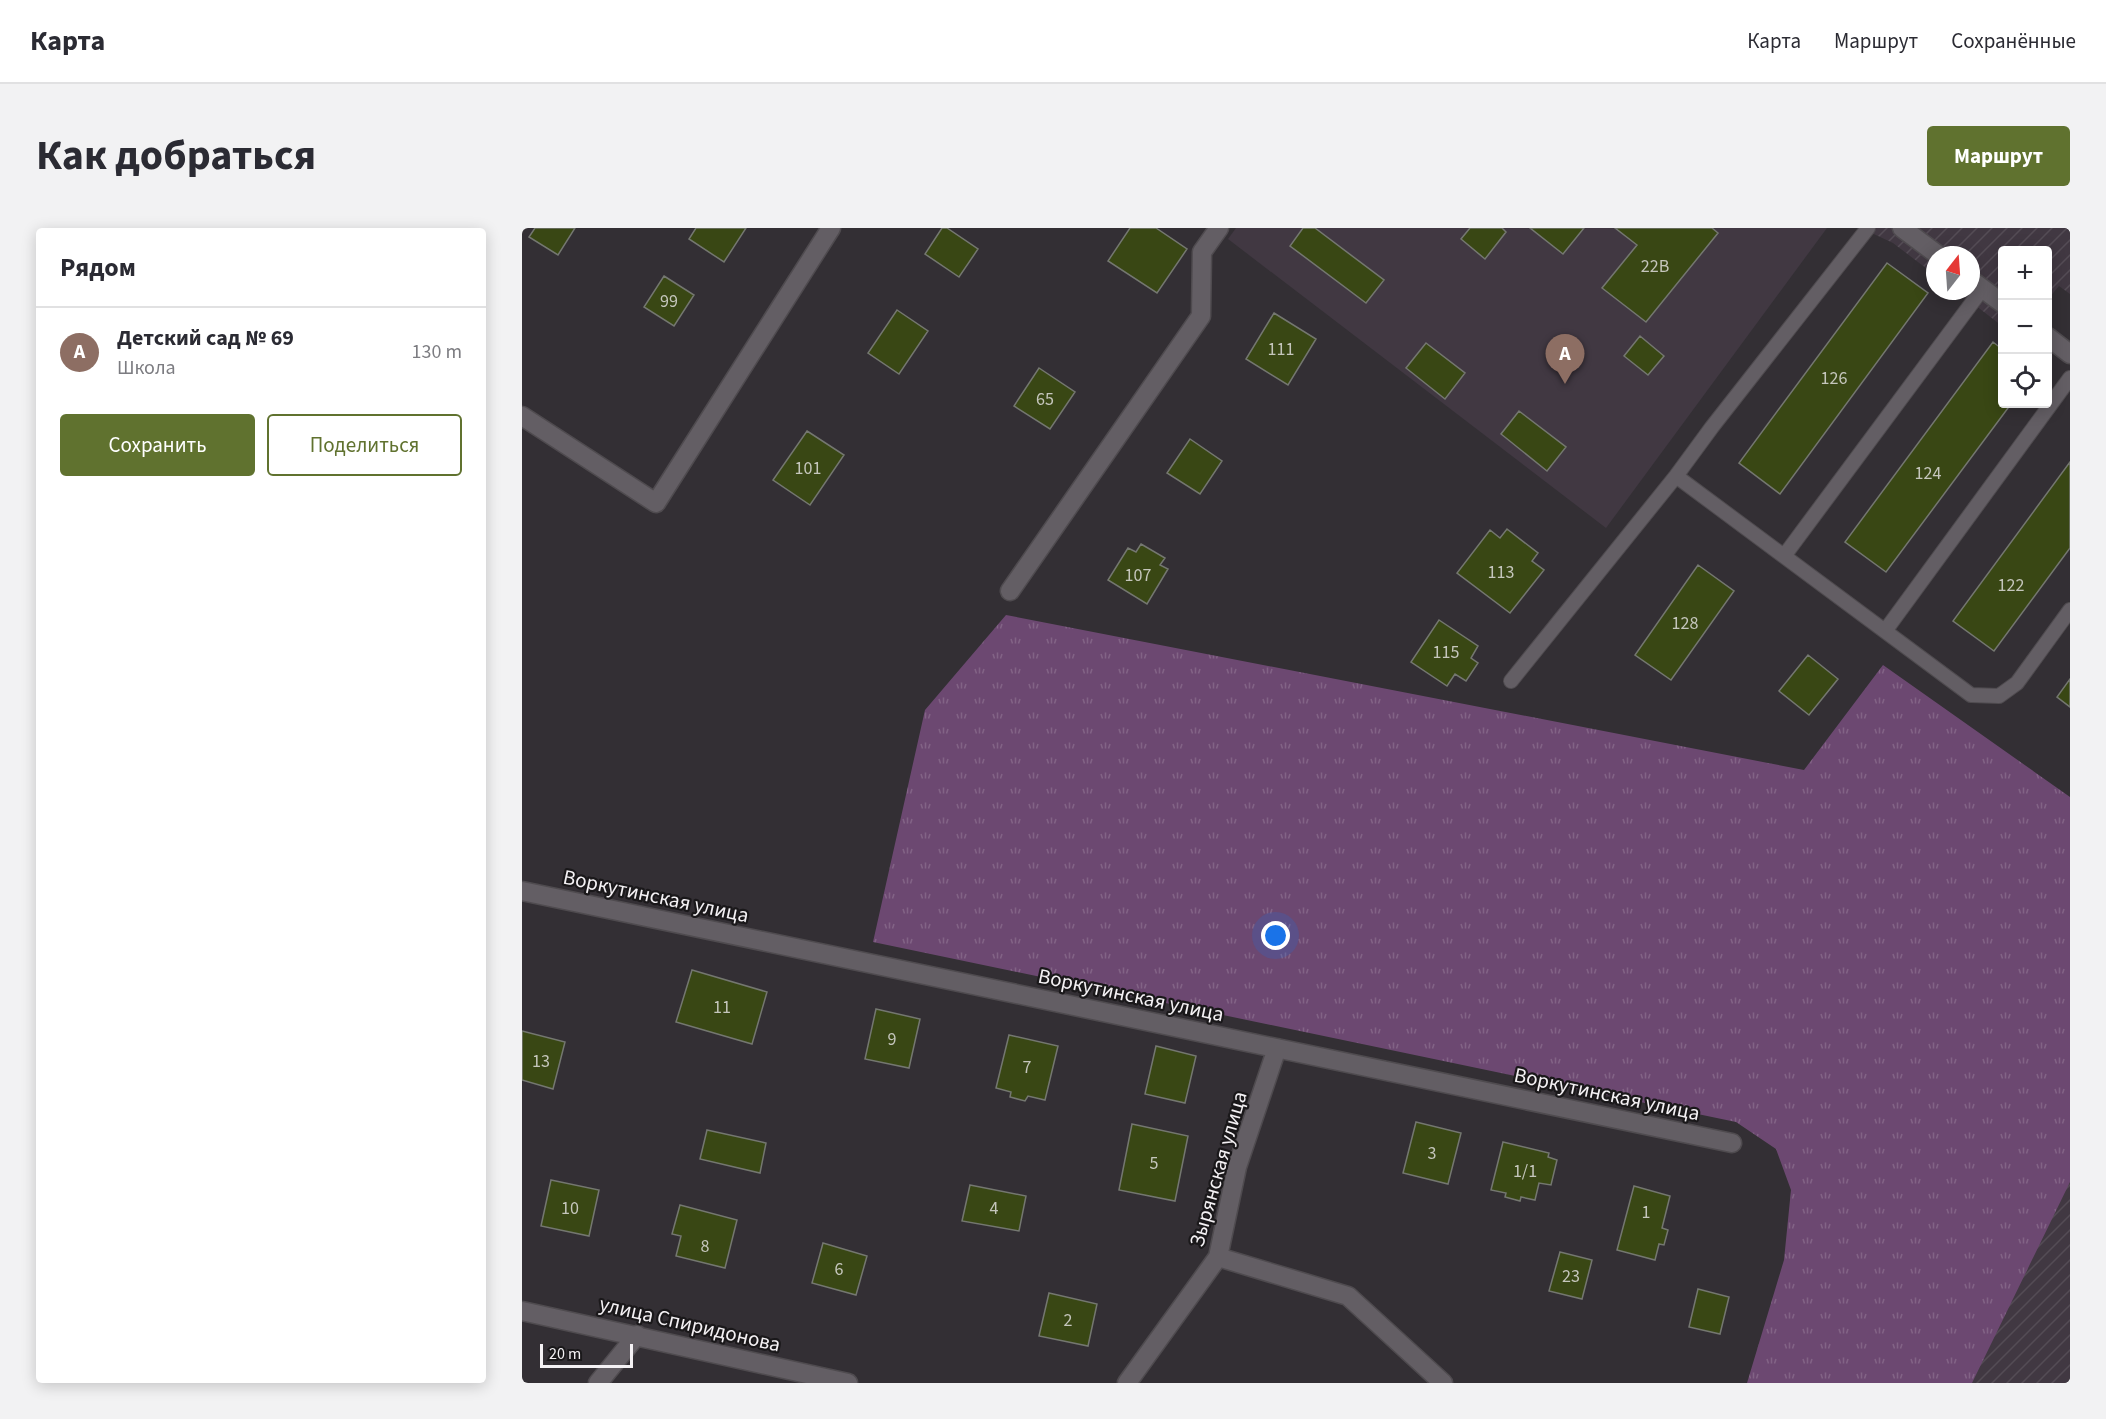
<!DOCTYPE html>
<html lang="ru">
<meta charset="utf-8">
<style>
:root{--surface:#fff;--page:#f2f2f3;--text:#2b2b33;--muted:#7c7c81;--line:#e1e1e2;--accent:#60722f}
body{margin:0;font-family:"Source Sans 3",sans-serif;background:var(--page);color:var(--text)}
.controls{position:absolute;right:18px;top:18px;display:grid;overflow:hidden;border-radius:6px;box-shadow:0 3px 15px #0003}
.controls button{width:54px;height:54px;display:grid;place-items:center;padding:0;border:0;border-bottom:2px solid var(--line);background:var(--surface);color:var(--text);font:30px sans-serif}
.compass{position:absolute;left:1404px;top:18px;width:54px;height:54px;border-radius:50%;background:var(--surface);box-shadow:0 3px 15px #0003;rotate:17deg}
.scale{position:absolute;left:18px;bottom:15px;width:93px;box-sizing:border-box;padding-left:6px;border:3px solid #f4f1f4;border-top:0;font-size:16px;line-height:21px;white-space:nowrap;color:#f4f1f4;-webkit-text-stroke:4px #1a181a;paint-order:stroke}
.you{position:absolute;left:754px;top:708px;width:21px;height:21px;margin:-15px;border:4px solid #fff;border-radius:50%;background:#1a73e8;box-shadow:0 0 0 9px #1a73e833}
.badge{display:grid;place-items:center;width:39px;height:39px;border-radius:50%;background:var(--accent);color:#fff;font-size:20px;font-weight:700}
.pin{position:absolute;translate:-50% -50px;filter:drop-shadow(0 2px 3px #0008)}
.pin::after{content:'';position:absolute;top:32px;width:21px;height:18px;background:inherit;clip-path:polygon(0 0,100% 0,50% 100%)}
.list{margin:0;padding:0;list-style:none}
h2{display:flex;justify-content:space-between;align-items:center;height:78px;margin:0;padding:0 24px;font-size:26px}
h2 small{font-size:20px;font-weight:400;color:var(--muted)}
.list li{display:grid;grid-template-columns:39px 1fr auto;gap:18px;align-items:center;box-sizing:border-box;height:90px;padding:0 24px;border-top:2px solid var(--line)}
.list b{display:block;font-size:22px;white-space:nowrap}
.list p{margin:0;font-size:20px;white-space:nowrap;color:var(--muted)}
.list em{font-size:20px;font-style:normal;color:var(--muted)}
.actions{display:flex;gap:12px;padding:18px 24px}
.actions a{flex:1;padding:14px 0;border:2px solid var(--accent);border-radius:6px;text-align:center;font-size:21px;color:var(--accent)}
.actions .main{background:var(--accent);color:#fff}
.icon{flex:none;width:33px;height:33px;fill:none;stroke:currentColor;stroke-width:2;stroke-linecap:round;stroke-linejoin:round}
.map{position:relative;flex:none;width:1548px;height:1155px;overflow:hidden;border-radius:6px}
header{display:flex;align-items:center;gap:36px;box-sizing:border-box;height:84px;padding:0 30px;background:var(--surface);border-bottom:2px solid var(--line)}
header strong{font-size:28px}
nav{display:flex;gap:33px;margin-inline-start:auto;font-size:21px}
.intro{display:flex;align-items:center;justify-content:space-between;box-sizing:border-box;height:144px;padding:0 36px}
h1{margin:0;font-size:42px}
.button{padding:15px 27px;border-radius:6px;background:var(--accent);color:#fff;font-size:21px;font-weight:700}
main{display:flex;gap:36px;padding:0 36px}
aside{flex:1;background:var(--surface);border-radius:6px;box-shadow:0 3px 15px #0003}
.map>svg:first-child{display:block}
.built{fill:#413842}
.industrial{fill:url(#industrial-furrows)}
.grass{fill:url(#grass-tufts)}
.building{fill:#394714;stroke:#747770;stroke-width:1.5}
.lines{fill:none;stroke-linecap:round;stroke-linejoin:round}
.service-casing{stroke:#4f4b4f;stroke-width:16}
.minor-casing{stroke:#4f4b4f;stroke-width:21}
.service{stroke:#635e64;stroke-width:14}
.minor{stroke:#635e64;stroke-width:18}
.labels{text-anchor:middle;stroke-width:4.5;stroke-linejoin:round;paint-order:stroke}
.number-label{font-size:18px;fill:#c5c6bc}
.street-label{font-size:21px;fill:#f4f1f4;stroke:#1a181a}
</style>
<header>
<strong>Карта</strong>
<nav><a>Карта</a><a>Маршрут</a><a>Сохранённые</a></nav>
</header>
<div class="intro"><h1>Как добраться</h1><a class="button">Маршрут</a></div>
<main>
<aside>
<h2>Рядом<small></small></h2>
<ul class="list">
<li><span class="badge" style="background:#8d6e63">A</span><div><b>Детский сад № 69</b><p>Школа</p></div><em>130 m</em></li>
</ul>
<div class="actions"><a class="main">Сохранить</a><a>Поделиться</a></div>
</aside>
<div class="map">
<svg width="1548" height="1155" viewBox="0 0 1548 1155">
<defs>
<pattern id="industrial-furrows" width="10" height="10" patternUnits="userSpaceOnUse" patternTransform="scale(1.5)"><rect width="10" height="10" fill="#413842"/><path d="M-1 1l2-2M0 10L10 0M9 11l2-2" fill="none" stroke="#544c55"/></pattern>
<pattern id="grass-tufts" width="24" height="20" patternUnits="userSpaceOnUse" patternTransform="scale(1.5)"><rect width="24" height="20" fill="#6c4871"/><path d="M3 7l-1-3M5 7V3M7 7l1-3M15 17l-1-3M17 17v-4M19 17l1-3" fill="none" stroke="#826386"/></pattern>
</defs>
<rect width="100%" height="100%" fill="#332f34"/>
<path class="built" d="M 714,0 L 1305,0 L 1084,300 L 706,11 Z"/>
<path class="industrial" d="M 1339,0 L 1548,0 L 1548,66 L 1537,58 L 1526,71 L 1526,22 L 1480,22 L 1480,98 L 1435,63 L 1449,63 L 1449,27 L 1413,27 L 1413,47 L 1371,15 Z
M 1548,941 L 1548,1155 L 1442,1155 Z"/>
<path class="grass" d="M 484,387 L 1282,542 L 1361,437 L 1548,569 L 1548,954 L 1450,1155 L 1225,1155 L 1262,1032 L 1269,962 L 1254,921 L 1214,894 L 351,714 L 403,482 Z"/>
<path class="building" d="M 13,0 L 53,0 L 36,27 L 7,9 Z
M 174,0 L 224,0 L 202,34 L 167,11 Z
M 420,0 L 425,0 L 456,21 L 437,49 L 403,26 Z
M 608,0 L 634,0 L 665,21 L 635,65 L 586,33 Z
M 781,0 L 793,0 L 862,52 L 844,75 L 768,18 Z
M 948,0 L 980,0 L 984,4 L 963,31 L 939,11 Z
M 1008,0 L 1062,0 L 1041,26 Z
M 1093,0 L 1190,0 L 1196,5 L 1124,94 L 1080,60 L 1115,17 Z
M 1365,35 L 1406,65 L 1258,266 L 1217,235 Z
M 142,48 L 172,67 L 152,98 L 122,79 Z
M 375,82 L 406,103 L 377,146 L 346,125 Z
M 752,85 L 794,111 L 766,157 L 724,131 Z
M 1118,108 L 1142,128 L 1126,147 L 1102,128 Z
M 1471,114 L 1480,121 L 1480,176 L 1489,176 L 1364,344 L 1323,314 Z
M 904,115 L 943,145 L 923,171 L 884,140 Z
M 517,140 L 553,164 L 528,201 L 492,178 Z
M 997,183 L 1044,219 L 1025,243 L 979,206 Z
M 285,203 L 322,227 L 288,277 L 251,252 Z
M 668,211 L 700,233 L 678,266 L 645,245 Z
M 1548,234 L 1548,320 L 1472,423 L 1431,393 Z
M 985,301 L 1016,325 L 1010,333 L 1022,342 L 988,385 L 935,345 L 968,302 L 978,310 Z
M 619,316 L 643,330 L 638,337 L 646,341 L 625,376 L 586,352 L 606,320 L 614,324 Z
M 1176,337 L 1212,363 L 1149,452 L 1113,427 Z
M 917,392 L 956,418 L 949,430 L 956,435 L 944,453 L 933,446 L 925,458 L 889,434 Z
M 1286,427 L 1316,451 L 1287,487 L 1257,463 Z
M 1548,451 L 1548,479 L 1535,469 Z
M 170,742 L 245,764 L 230,816 L 154,794 Z
M 354,781 L 398,791 L 387,840 L 343,831 Z
M 0,803 L 43,814 L 31,861 L 0,852 Z
M 487,807 L 536,818 L 523,872 L 506,868 L 503,873 L 488,869 L 489,864 L 474,860 Z
M 634,818 L 674,828 L 663,875 L 623,866 Z
M 894,894 L 939,905 L 926,956 L 881,945 Z
M 610,896 L 666,908 L 653,973 L 597,962 Z
M 185,902 L 244,915 L 238,945 L 178,931 Z
M 981,914 L 1027,925 L 1026,929 L 1035,932 L 1029,957 L 1017,955 L 1013,972 L 999,969 L 998,973 L 983,969 L 984,965 L 969,962 Z
M 29,952 L 77,962 L 67,1008 L 19,998 Z
M 448,957 L 504,968 L 497,1003 L 440,993 Z
M 1112,958 L 1148,968 L 1140,1000 L 1146,1002 L 1142,1017 L 1137,1016 L 1133,1032 L 1095,1022 Z
M 158,977 L 215,992 L 203,1040 L 154,1028 L 159,1008 L 150,1006 Z
M 301,1015 L 345,1028 L 334,1067 L 290,1055 Z
M 1038,1024 L 1070,1032 L 1060,1071 L 1027,1063 Z
M 1176,1061 L 1207,1069 L 1198,1106 L 1167,1099 Z
M 527,1065 L 575,1076 L 566,1118 L 517,1108 Z"/>
<g class="lines">
<defs>
<path id="service" d="M 1154,248 L 1449,467 L 1477,468 L 1495,455 L 1548,382
M 1262,328 L 1461,60
M 1363,403 L 1548,150
M 989,453 L 1154,248 L 1190,199 L 1346,0"/>
<path id="minor" d="M 1380,0 L 1416,27
M 1449,52 L 1480,75
M 1526,109 L 1548,126
M 0,188 L 134,275 L 309,0
M 488,363 L 679,88 L 680,24 L 697,0
M 0,663 L 1210,915
M 696,1029 L 826,1068 L 921,1155
M 0,1083 L 326,1155
M 76,1155 L 115,1107
M 605,1155 L 696,1029 L 715,939 L 755,820"/>
</defs>
<use href="#service" class="service-casing"/>
<use href="#minor" class="minor-casing"/>
<use href="#service" class="service"/>
<use href="#minor" class="minor"/>
</g>
<g class="labels">
<g class="number-label">
<text x="1133" y="44">22В</text>
<text x="147" y="79">99</text>
<text x="759" y="127">111</text>
<text x="1312" y="156">126</text>
<text x="523" y="177">65</text>
<text x="286" y="246">101</text>
<text x="1406" y="251">124</text>
<text x="979" y="350">113</text>
<text x="616" y="353">107</text>
<text x="1489" y="363">122</text>
<text x="1163" y="401">128</text>
<text x="924" y="430">115</text>
<text x="200" y="785">11</text>
<text x="370" y="817">9</text>
<text x="19" y="839">13</text>
<text x="505" y="845">7</text>
<text x="910" y="931">3</text>
<text x="632" y="941">5</text>
<text x="1003" y="949">1/1</text>
<text x="48" y="986">10</text>
<text x="472" y="986">4</text>
<text x="1124" y="990">1</text>
<text x="183" y="1024">8</text>
<text x="317" y="1047">6</text>
<text x="1049" y="1054">23</text>
<text x="546" y="1098">2</text>
</g>
<g class="street-label">
<text transform="translate(134 668) rotate(12)" y="7">Воркутинская улица</text>
<text transform="translate(609 767) rotate(12)" y="7">Воркутинская улица</text>
<text transform="translate(1085 866) rotate(12)" y="7">Воркутинская улица</text>
<text transform="translate(696 941) rotate(-74)" y="7">Зырянская улица</text>
<text transform="translate(168 1096) rotate(13)" y="7">улица Спиридонова</text>
</g>
</g>
</svg>
<div class="controls">
<button>+</button>
<button>−</button>
<button><svg class="icon" aria-label="locate" viewBox="0 0 24 24"><circle cx="12" cy="12" r="6"/><path d="M12 2v4M12 18v4M2 12h4M18 12h4"/></svg></button>
</div>
<svg class="compass" viewBox="-18 -18 36 36"><path d="M0-13l5 13h-10z" fill="#e53935"/><path d="M0 13l5-13h-10z" fill="#7c7c81"/></svg>
<div class="scale">20 m</div>
<div class="you"></div>
<div class="pin badge" style="left:1043px;top:156px;background:#8d6e63">A</div>
</div>
</main>
